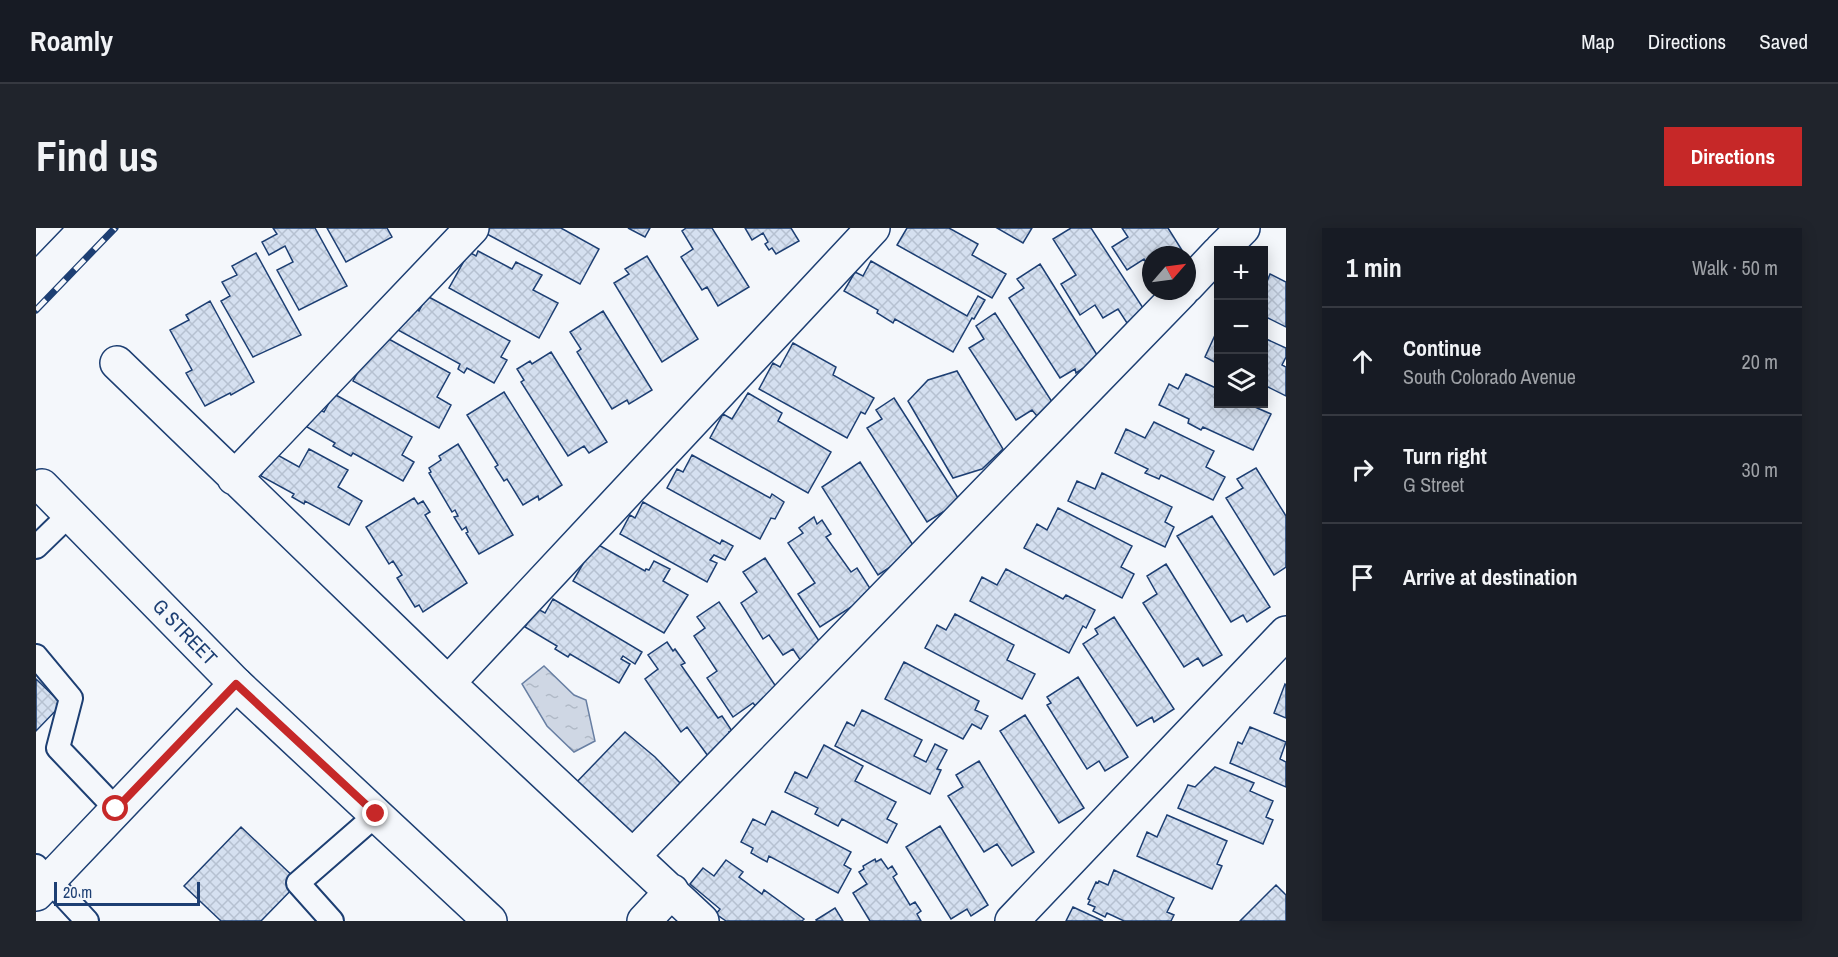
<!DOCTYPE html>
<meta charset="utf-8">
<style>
:root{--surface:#171b24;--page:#20242c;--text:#f1f3f6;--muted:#9ea1a6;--line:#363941;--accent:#c62828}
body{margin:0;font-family:"Archivo Narrow",sans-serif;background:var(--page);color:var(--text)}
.controls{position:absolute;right:18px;top:18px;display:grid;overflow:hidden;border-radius:0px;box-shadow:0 3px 15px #0003}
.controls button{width:54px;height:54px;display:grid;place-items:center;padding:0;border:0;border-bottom:2px solid var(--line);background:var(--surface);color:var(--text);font:30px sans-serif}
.compass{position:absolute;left:1106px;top:18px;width:54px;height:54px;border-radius:50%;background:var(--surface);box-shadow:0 3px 15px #0003;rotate:62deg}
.scale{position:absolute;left:18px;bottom:15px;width:146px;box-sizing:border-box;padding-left:6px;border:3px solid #1d3f73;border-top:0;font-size:16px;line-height:21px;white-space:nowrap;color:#1d3f73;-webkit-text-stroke:4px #f4f7fb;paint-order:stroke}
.stop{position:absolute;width:18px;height:18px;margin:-14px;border:4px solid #c62828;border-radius:50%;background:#fff}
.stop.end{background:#c62828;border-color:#fff;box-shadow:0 2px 6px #0008}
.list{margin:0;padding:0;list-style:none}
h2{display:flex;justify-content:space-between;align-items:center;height:78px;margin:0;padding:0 24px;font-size:26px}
h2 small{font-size:20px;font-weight:400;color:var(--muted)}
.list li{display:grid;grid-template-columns:39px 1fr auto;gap:18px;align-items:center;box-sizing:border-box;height:108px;padding:0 24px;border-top:2px solid var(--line)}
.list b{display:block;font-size:22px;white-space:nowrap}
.list p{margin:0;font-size:20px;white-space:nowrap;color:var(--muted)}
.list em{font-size:20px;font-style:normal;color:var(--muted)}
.icon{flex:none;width:33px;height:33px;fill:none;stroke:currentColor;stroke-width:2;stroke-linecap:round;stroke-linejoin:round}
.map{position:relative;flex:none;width:1250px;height:693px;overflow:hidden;border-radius:0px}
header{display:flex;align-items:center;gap:36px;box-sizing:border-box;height:84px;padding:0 30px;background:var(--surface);border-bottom:2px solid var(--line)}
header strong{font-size:28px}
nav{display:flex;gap:33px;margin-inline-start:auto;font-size:21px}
.intro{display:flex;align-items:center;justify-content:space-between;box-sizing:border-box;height:144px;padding:0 36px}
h1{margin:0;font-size:42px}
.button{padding:15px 27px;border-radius:0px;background:var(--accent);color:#fff;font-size:21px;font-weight:700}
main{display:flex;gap:36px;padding:0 36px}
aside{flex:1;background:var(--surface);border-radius:0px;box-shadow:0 3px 15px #0003}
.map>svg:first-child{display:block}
.water{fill:url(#water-ripples);stroke:#687fa3;stroke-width:1.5}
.building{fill:url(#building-cross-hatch);stroke:#1d3f73;stroke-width:1.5}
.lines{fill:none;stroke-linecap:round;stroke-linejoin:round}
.service-casing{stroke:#1d3f73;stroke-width:26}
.minor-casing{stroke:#1d3f73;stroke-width:36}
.tertiary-casing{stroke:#1d3f73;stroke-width:36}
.service{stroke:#f4f7fb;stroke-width:22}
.minor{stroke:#f4f7fb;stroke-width:33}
.tertiary{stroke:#f4f7fb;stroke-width:33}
.tram{stroke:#1d3f73;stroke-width:1.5}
.rail-casing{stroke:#1d3f73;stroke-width:7}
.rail{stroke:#f4f7fb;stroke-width:4.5;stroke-dasharray:14;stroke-linecap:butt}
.route{stroke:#c62828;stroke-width:8}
.labels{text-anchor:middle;stroke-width:4.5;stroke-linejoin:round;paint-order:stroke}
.street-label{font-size:20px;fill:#1d3f73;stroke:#f4f7fb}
</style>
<header>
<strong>Roamly</strong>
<nav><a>Map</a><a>Directions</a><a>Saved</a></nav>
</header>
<div class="intro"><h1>Find us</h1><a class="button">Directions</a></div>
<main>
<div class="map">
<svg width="1250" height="693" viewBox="0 0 1250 693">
<defs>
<pattern id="water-ripples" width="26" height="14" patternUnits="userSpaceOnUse" patternTransform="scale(1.5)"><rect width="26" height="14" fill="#cfd7e4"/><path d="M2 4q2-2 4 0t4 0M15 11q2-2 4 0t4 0" fill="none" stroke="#b1bac7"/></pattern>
<pattern id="building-cross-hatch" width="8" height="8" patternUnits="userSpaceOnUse" patternTransform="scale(1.5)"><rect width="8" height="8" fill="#d5e0f0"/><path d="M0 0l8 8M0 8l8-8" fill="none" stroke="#b6c1d1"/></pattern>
</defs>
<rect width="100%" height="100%" fill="#f4f7fb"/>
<path class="water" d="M 508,438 L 538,467 L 550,472 L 559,513 L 538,524 L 511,498 L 486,456 Z"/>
<path class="building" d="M 237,0 L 279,0 L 311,58 L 263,82 L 241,42 L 257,34 L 249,18 L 233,27 L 226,14 L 241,6 Z
M 291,0 L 351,0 L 356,9 L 310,34 Z
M 454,0 L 525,0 L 563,21 L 544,56 L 449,5 Z
M 592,0 L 614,0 L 609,9 Z
M 650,0 L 676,0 L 713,59 L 682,78 L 671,59 L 666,62 L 645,29 L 657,21 L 646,3 Z
M 709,0 L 755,0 L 763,13 L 740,26 L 736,20 L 733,22 L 729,16 L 732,14 L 727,5 L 716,12 Z
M 871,0 L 913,0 L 942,16 L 936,27 L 970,46 L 956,70 L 861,17 Z
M 961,0 L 996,0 L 987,15 Z
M 1035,0 L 1055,0 L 1109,83 L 1091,95 L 1082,81 L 1067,90 L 1059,77 L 1044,87 L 1025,56 L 1040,47 L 1017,11 Z
M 1086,0 L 1132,0 L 1149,27 L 1115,27 L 1115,44 L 1108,31 L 1091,42 L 1076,19 L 1092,9 Z
M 442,23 L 476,41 L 480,34 L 506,47 L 497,62 L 522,75 L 503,110 L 413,60 L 433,24 L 440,28 Z
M 220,25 L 265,107 L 217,129 L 185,73 L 194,68 L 186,54 L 201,47 L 196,38 Z
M 611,28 L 662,111 L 626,134 L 578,55 L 593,46 L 589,41 Z
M 835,33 L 931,88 L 942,68 L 949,72 L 938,91 L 936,90 L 917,124 L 859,91 L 857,95 L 841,85 L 842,82 L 808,63 L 819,44 L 827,48 Z
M 1004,36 L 1063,130 L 1040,145 L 1039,141 L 1024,150 L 973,70 L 988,60 L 981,51 Z
M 1234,46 L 1250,54 L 1250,99 L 1228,88 L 1228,61 Z
M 391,68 L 474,113 L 465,129 L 471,132 L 458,155 L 431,140 L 428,145 L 422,141 L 424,136 L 362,102 L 375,78 L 383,83 Z
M 174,73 L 218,154 L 195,167 L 194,165 L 169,178 L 150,145 L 156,142 L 134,102 L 153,92 L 150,87 Z
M 567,83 L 616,162 L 593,176 L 591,172 L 576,181 L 541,124 L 545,121 L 534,104 Z
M 959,85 L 1018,177 L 1001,188 L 996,182 L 980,192 L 933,120 L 948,111 L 940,98 Z
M 1180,105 L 1182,106 L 1182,136 L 1169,129 Z
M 351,110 L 414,145 L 401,169 L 415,177 L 403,200 L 317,153 L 329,131 Z
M 1228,110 L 1250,120 L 1250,129 L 1246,137 L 1250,139 L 1250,168 L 1228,157 Z
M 757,115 L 800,139 L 797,147 L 838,170 L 829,186 L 825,184 L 811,210 L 723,161 L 737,135 L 744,139 Z
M 515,124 L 571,214 L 553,225 L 548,218 L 532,228 L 485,154 L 488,152 L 481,141 L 494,133 L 496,136 Z
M 921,143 L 967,221 L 946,241 L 917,250 L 872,173 L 892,152 Z
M 1150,146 L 1182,161 L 1182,176 L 1212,176 L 1235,186 L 1217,222 L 1167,199 L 1165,202 L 1152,195 L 1153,191 L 1123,177 L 1133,156 L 1142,161 Z
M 468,164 L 526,257 L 503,272 L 502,268 L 487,277 L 471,251 L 468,253 L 459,239 L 462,237 L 431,187 Z
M 712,165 L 746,185 L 742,193 L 795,224 L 772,265 L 674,210 L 687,186 L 696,191 Z
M 298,166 L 376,209 L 366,227 L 378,234 L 367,253 L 317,225 L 315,228 L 297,218 L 299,215 L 271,199 L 281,180 L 288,184 Z
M 858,170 L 926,276 L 908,287 L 907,284 L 891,294 L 831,200 L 846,191 L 840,182 Z
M 1118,194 L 1178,223 L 1170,239 L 1189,249 L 1177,272 L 1125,247 L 1123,251 L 1109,245 L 1112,241 L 1079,225 L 1090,201 L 1109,210 Z
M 422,216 L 477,307 L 443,326 L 430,305 L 432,304 L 430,299 L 426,302 L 418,289 L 422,288 L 419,282 L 416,284 L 393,245 L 395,244 L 393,240 L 405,232 L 403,228 Z
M 273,221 L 312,242 L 302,259 L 326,273 L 313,297 L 269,273 L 268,276 L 256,269 L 258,266 L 225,248 L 238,225 L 263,239 Z
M 656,227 L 734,270 L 736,266 L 748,274 L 739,291 L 735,290 L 724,311 L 631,260 L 641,241 L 647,244 Z
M 824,234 L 882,325 L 862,334 L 842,347 L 786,259 Z
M 1220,240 L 1250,288 L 1250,339 L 1238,347 L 1190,270 L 1207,260 L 1201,251 Z
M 1066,245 L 1136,279 L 1129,294 L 1138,299 L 1129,319 L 1032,273 L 1041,253 L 1059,261 Z
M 378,270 L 382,276 L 387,273 L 394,284 L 389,287 L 431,355 L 387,384 L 383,377 L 379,379 L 361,350 L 366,347 L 357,333 L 353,336 L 330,299 Z
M 607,274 L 684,316 L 686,312 L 697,318 L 689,332 L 678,327 L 674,332 L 681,335 L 671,354 L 584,306 L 594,287 L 599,290 Z
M 1022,280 L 1096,318 L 1085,339 L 1098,346 L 1086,370 L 988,320 L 1001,296 L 1011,302 Z
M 1176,288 L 1234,379 L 1211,394 L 1207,387 L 1195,394 L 1141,308 Z
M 778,289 L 781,296 L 786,292 L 795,306 L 790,309 L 815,344 L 821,340 L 835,362 L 828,366 L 834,374 L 818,384 L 815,379 L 784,399 L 762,366 L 779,355 L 752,315 L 767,305 L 763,300 Z
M 559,315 L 609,343 L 610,341 L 613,342 L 618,333 L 634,341 L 627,353 L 652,367 L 628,405 L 537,353 Z
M 729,330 L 787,419 L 765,433 L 757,421 L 747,427 L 733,407 L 727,411 L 705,375 L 721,364 L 707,344 Z
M 1130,336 L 1186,427 L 1167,438 L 1162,430 L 1148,439 L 1107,375 L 1121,366 L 1111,348 Z
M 970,341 L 1027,371 L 1030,367 L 1059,382 L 1050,400 L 1047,398 L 1033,425 L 934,373 L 946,349 L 961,357 Z
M 517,371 L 606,424 L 599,436 L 587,428 L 585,431 L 594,436 L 583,455 L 534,426 L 532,429 L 519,421 L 521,418 L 489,399 L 500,380 L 509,385 Z
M 683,374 L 745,466 L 722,481 L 717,475 L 697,489 L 671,450 L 681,443 L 658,408 L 669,400 L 661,389 Z
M 919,386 L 978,417 L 971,432 L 999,446 L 986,471 L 889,420 L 901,397 L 910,402 Z
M 1078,389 L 1138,481 L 1118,494 L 1116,489 L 1101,498 L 1047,416 L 1062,406 L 1059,401 Z
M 631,414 L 637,423 L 639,421 L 649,435 L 645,437 L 682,490 L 686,488 L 696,503 L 693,504 L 701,516 L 672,528 L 651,499 L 645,504 L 609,451 L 622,441 L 612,427 Z
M 868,434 L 943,473 L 939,482 L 952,488 L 945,501 L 936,496 L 927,511 L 849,471 Z
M 1042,449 L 1092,529 L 1069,543 L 1063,533 L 1051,541 L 1011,477 L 1015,475 L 1011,469 Z
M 0,451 L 26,476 L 0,503 Z
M 1249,456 L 1250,457 L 1250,490 L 1238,485 Z
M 826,482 L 886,512 L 878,528 L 890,534 L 899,516 L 911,522 L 901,541 L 905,542 L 894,566 L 799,518 L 811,494 L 818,498 Z
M 989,487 L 1048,580 L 1023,595 L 964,503 Z
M 1214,499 L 1250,514 L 1244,531 L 1250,534 L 1250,559 L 1194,535 L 1202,514 L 1206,516 Z
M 589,504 L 619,529 L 645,556 L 592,612 L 536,559 Z
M 788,517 L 827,538 L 819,553 L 860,574 L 851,591 L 861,596 L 851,615 L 806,591 L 802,598 L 779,586 L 782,580 L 749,564 L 759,544 L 771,550 Z
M 943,533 L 998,624 L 976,638 L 961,616 L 948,624 L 912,568 L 927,559 L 920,547 Z
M 1179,539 L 1218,555 L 1214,563 L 1237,573 L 1230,589 L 1237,592 L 1227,616 L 1142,580 L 1152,557 L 1159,559 Z
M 736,583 L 815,624 L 808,637 L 815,641 L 802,665 L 733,628 L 731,634 L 715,625 L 717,620 L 705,614 L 717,591 L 729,597 Z
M 1131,587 L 1191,613 L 1181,636 L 1186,638 L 1176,661 L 1101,628 L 1111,604 L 1121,609 Z
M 904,598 L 952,677 L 935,688 L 931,681 L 915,691 L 870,619 Z
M 205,599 L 263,654 L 225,693 L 185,693 L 148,658 Z
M 839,631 L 840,634 L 845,631 L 852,641 L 856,638 L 861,646 L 857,649 L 874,677 L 879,674 L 885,683 L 881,686 L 885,693 L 834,693 L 817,665 L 831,656 L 823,644 L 828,641 L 827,638 Z
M 690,632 L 707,644 L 703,649 L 726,666 L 728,662 L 768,691 L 766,693 L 690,693 L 680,686 L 684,681 L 654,656 L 667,640 L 678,648 Z
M 1078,642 L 1138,670 L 1131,684 L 1138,687 L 1135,693 L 1088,693 L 1071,685 L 1069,689 L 1057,683 L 1059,679 L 1052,676 L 1054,672 L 1052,671 L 1060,654 L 1062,655 L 1063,653 L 1072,657 Z
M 1240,657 L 1250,667 L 1250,693 L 1204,693 Z
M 1037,679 L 1067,693 L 1030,693 Z
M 799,680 L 807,693 L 781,693 L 780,692 Z"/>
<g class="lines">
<defs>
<path id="service" d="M 0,319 L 33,287
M 0,428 L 35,470 L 22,520 L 80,581
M 0,638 L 51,693
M 296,693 L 262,655 L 340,587"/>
<path id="minor" d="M 1185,22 L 1207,0
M 1151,58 L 1182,25
M 81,135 L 412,455 L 666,693
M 198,250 L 436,0
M 412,455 L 837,0
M 598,627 L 1146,63
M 0,666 L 200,456
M 608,693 L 636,663
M 976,693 L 1250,405"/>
<path id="tertiary" d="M 6,258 L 200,456 L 454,693"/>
</defs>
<use href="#service" class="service-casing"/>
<use href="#minor" class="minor-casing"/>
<use href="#tertiary" class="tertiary-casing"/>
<use href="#service" class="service"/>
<use href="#minor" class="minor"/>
<use href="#tertiary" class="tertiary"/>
<path class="tram" d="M 0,28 L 27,0"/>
<defs>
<path id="rail" d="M 0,82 L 79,0"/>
</defs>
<use href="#rail" class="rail-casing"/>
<use href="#rail" class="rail"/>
</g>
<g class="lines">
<path class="route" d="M 80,581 L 200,456 L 340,586"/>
</g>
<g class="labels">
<g class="street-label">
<text transform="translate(149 404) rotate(46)" y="7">G STREET</text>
</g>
</g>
</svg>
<div class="controls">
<button>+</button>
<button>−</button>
<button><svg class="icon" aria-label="layers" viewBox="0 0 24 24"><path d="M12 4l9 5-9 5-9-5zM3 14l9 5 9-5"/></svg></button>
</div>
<svg class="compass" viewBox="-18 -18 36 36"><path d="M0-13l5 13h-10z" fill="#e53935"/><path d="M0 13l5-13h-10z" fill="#9ea1a6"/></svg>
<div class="scale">20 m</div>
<div class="stop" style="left:80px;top:581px"></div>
<div class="stop end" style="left:340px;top:586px"></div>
</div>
<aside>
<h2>1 min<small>Walk · 50 m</small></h2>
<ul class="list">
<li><svg class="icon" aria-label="ahead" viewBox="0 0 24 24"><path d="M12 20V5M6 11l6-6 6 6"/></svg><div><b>Continue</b><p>South Colorado Avenue</p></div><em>20 m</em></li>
<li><svg class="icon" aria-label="right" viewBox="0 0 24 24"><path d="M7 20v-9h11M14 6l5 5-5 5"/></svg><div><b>Turn right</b><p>G Street</p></div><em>30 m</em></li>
<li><svg class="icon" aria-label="arrive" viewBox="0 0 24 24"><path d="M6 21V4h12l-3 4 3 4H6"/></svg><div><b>Arrive at destination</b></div></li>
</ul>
</aside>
</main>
